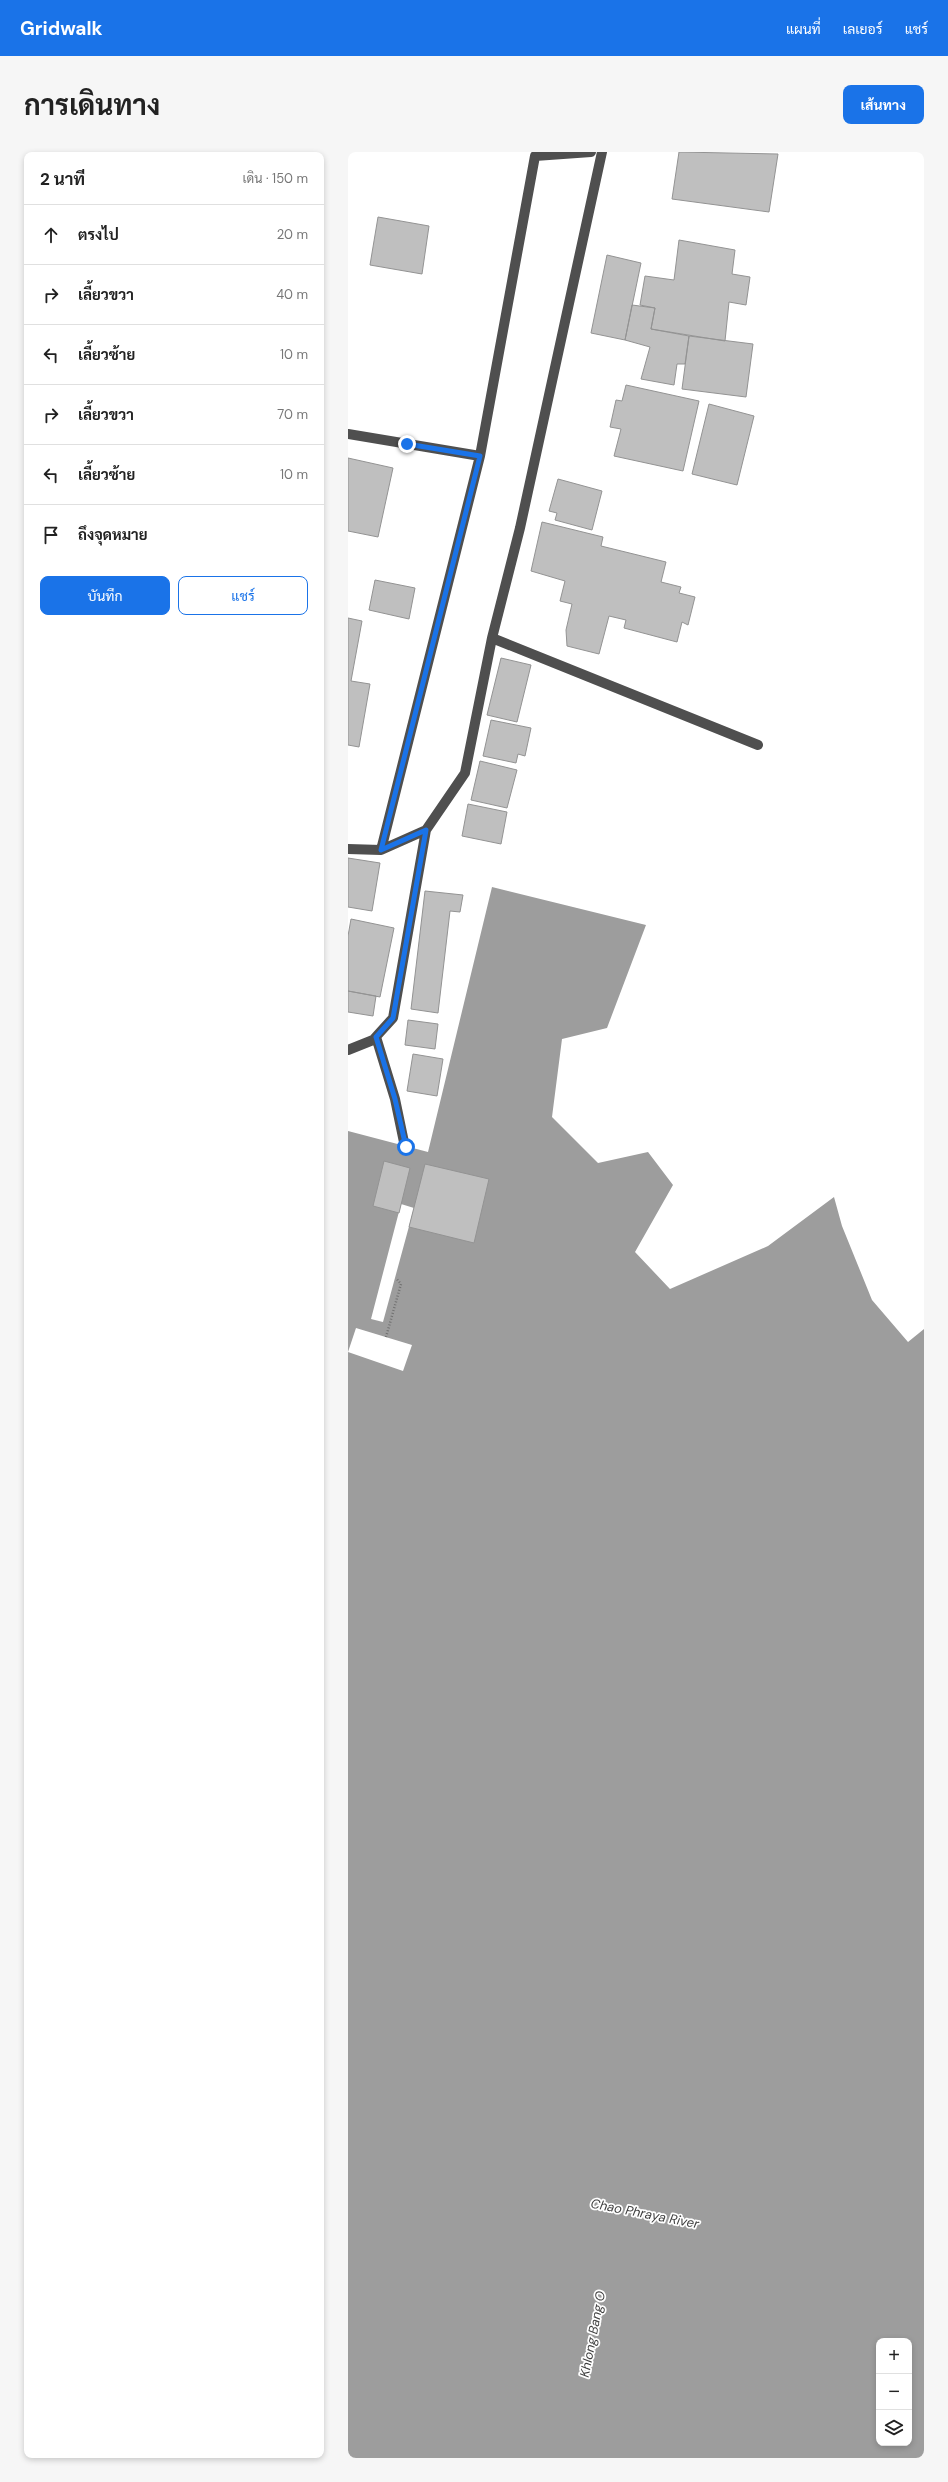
<!DOCTYPE html>
<html lang="th">
<meta charset="utf-8">
<style>
:root{--surface:#fff;--page:#f6f6f6;--text:#222;--muted:#767676;--line:#e0e0e0;--accent:#1a73e8}
body{margin:0;font-family:"DM Sans",Sarabun,sans-serif;background:var(--page);color:var(--text)}
.controls{position:absolute;right:12px;bottom:12px;display:grid;overflow:hidden;border-radius:8px;box-shadow:0 2px 6px #0003}
.controls button{width:36px;height:36px;display:grid;place-items:center;padding:0;border:0;border-bottom:1px solid var(--line);background:var(--surface);color:var(--text);font:20px sans-serif}
.stop{position:absolute;width:12px;height:12px;margin:-9px;border:3px solid #1a73e8;border-radius:50%;background:#fff}
.stop.end{background:#1a73e8;border-color:#fff;box-shadow:0 1px 4px #0008}
.list{margin:0;padding:0;list-style:none}
h2{display:flex;justify-content:space-between;align-items:center;height:52px;margin:0;padding:0 16px;font-size:17px}
h2 small{font-size:13px;font-weight:400;color:var(--muted)}
.list li{display:grid;grid-template-columns:26px 1fr auto;gap:12px;align-items:center;box-sizing:border-box;height:60px;padding:0 16px;border-top:1px solid var(--line)}
.list b{display:block;font-size:15px;white-space:nowrap}
.list em{font-size:13px;font-style:normal;color:var(--muted)}
.actions{display:flex;gap:8px;padding:12px 16px}
.actions a{flex:1;padding:9px 0;border:1px solid var(--accent);border-radius:8px;text-align:center;font-size:14px;color:var(--accent)}
.actions .main{background:var(--accent);color:#fff}
.icon{flex:none;width:22px;height:22px;fill:none;stroke:currentColor;stroke-width:2;stroke-linecap:round;stroke-linejoin:round}
.map{position:relative;flex:none;width:576px;height:2306px;overflow:hidden;border-radius:8px}
header{display:flex;align-items:center;gap:24px;box-sizing:border-box;height:56px;padding:0 20px;background:var(--accent);color:#fff}
header strong{font-size:19px}
nav{display:flex;gap:22px;margin-inline-start:auto;font-size:14px}
.intro{display:flex;align-items:center;justify-content:space-between;box-sizing:border-box;height:96px;padding:0 24px}
h1{margin:0;font-size:28px}
.button{padding:10px 18px;border-radius:8px;background:var(--accent);color:#fff;font-size:14px;font-weight:700}
main{display:flex;gap:24px;padding:0 24px}
aside{flex:1;background:var(--surface);border-radius:8px;box-shadow:0 2px 6px #0003}
.map>svg:first-child{display:block}
.water{fill:#9d9d9d;fill-rule:evenodd}
.pier{fill:#fff}
.building{fill:#bfbfbf;stroke:#939393}
.lines{fill:none;stroke-linecap:round;stroke-linejoin:round}
.path{stroke:#717171;stroke-width:2.5;stroke-dasharray:1 2;stroke-linecap:butt}
.minor{stroke:#4f4f4f;stroke-width:10}
.route{stroke:#1a73e8;stroke-width:5}
.labels{text-anchor:middle;stroke-width:3.5;stroke-linejoin:round;paint-order:stroke}
.water-label{font-size:13px;font-style:italic;fill:#3e3e3e;stroke:#fff}
</style>
<header>
<strong>Gridwalk</strong>
<nav><a>แผนที่</a><a>เลเยอร์</a><a>แชร์</a></nav>
</header>
<div class="intro"><h1>การเดินทาง</h1><a class="button">เส้นทาง</a></div>
<main>
<aside>
<h2>2 นาที<small>เดิน · 150 m</small></h2>
<ul class="list">
<li><svg class="icon" aria-label="ahead" viewBox="0 0 24 24"><path d="M12 20V5M6 11l6-6 6 6"/></svg><div><b>ตรงไป</b></div><em>20 m</em></li>
<li><svg class="icon" aria-label="right" viewBox="0 0 24 24"><path d="M7 20v-9h11M14 6l5 5-5 5"/></svg><div><b>เลี้ยวขวา</b></div><em>40 m</em></li>
<li><svg class="icon" aria-label="left" viewBox="0 0 24 24"><path d="M17 20v-9H6M10 6l-5 5 5 5"/></svg><div><b>เลี้ยวซ้าย</b></div><em>10 m</em></li>
<li><svg class="icon" aria-label="right" viewBox="0 0 24 24"><path d="M7 20v-9h11M14 6l5 5-5 5"/></svg><div><b>เลี้ยวขวา</b></div><em>70 m</em></li>
<li><svg class="icon" aria-label="left" viewBox="0 0 24 24"><path d="M17 20v-9H6M10 6l-5 5 5 5"/></svg><div><b>เลี้ยวซ้าย</b></div><em>10 m</em></li>
<li><svg class="icon" aria-label="arrive" viewBox="0 0 24 24"><path d="M6 21V4h12l-3 4 3 4H6"/></svg><div><b>ถึงจุดหมาย</b></div></li>
</ul>
<div class="actions"><a class="main">บันทึก</a><a>แชร์</a></div>
</aside>
<div class="map">
<svg width="576" height="2306" viewBox="0 0 576 2306">
<rect width="100%" height="100%" fill="#fff"/>
<path class="water" d="M 144,735 L 298,773 L 259,876 L 214,887 L 204,965 L 250,1011 L 300,1000 L 325,1033 L 287,1100 L 322,1137 L 420,1094 L 486,1045 L 494,1074 L 524,1148 L 560,1190 L 576,1177 L 576,2306 L 0,2306 L 0,979 L 80,1000 ZM 531,2189 L 561,2189 L 561,2291 L 531,2291 Z"/>
<path class="pier" d="M 53,1052 L 66,1056 L 35,1170 L 23,1167 Z
M 8,1176 L 64,1193 L 55,1219 L 0,1200 Z"/>
<path class="building" d="M 331,0 L 430,2 L 421,60 L 324,47 Z
M 30,65 L 81,74 L 74,122 L 22,113 Z
M 331,88 L 387,98 L 384,122 L 402,125 L 398,153 L 381,150 L 377,189 L 303,177 L 307,156 L 292,153 L 297,124 L 326,128 Z
M 259,103 L 293,111 L 277,188 L 243,181 Z
M 284,153 L 307,156 L 303,177 L 341,184 L 337,212 L 329,212 L 326,233 L 293,227 L 302,195 L 277,188 Z
M 341,184 L 405,192 L 398,245 L 334,237 Z
M 278,233 L 351,249 L 335,319 L 266,304 L 273,277 L 262,275 L 268,248 L 274,249 Z
M 361,252 L 406,264 L 389,333 L 344,322 Z
M 0,306 L 45,316 L 30,385 L 0,379 Z
M 210,327 L 254,339 L 244,378 L 207,368 L 209,361 L 201,359 Z
M 194,370 L 255,385 L 253,394 L 318,410 L 313,430 L 333,435 L 331,441 L 347,445 L 340,473 L 334,470 L 329,490 L 276,476 L 278,468 L 261,464 L 251,502 L 219,494 L 218,478 L 224,452 L 212,449 L 217,429 L 183,419 Z
M 27,428 L 67,436 L 61,467 L 21,458 Z
M 0,466 L 14,469 L 3,529 L 22,532 L 11,595 L 0,593 Z
M 153,506 L 183,513 L 169,570 L 139,563 Z
M 143,568 L 183,576 L 177,604 L 170,602 L 168,611 L 135,604 Z
M 132,609 L 169,618 L 159,656 L 123,648 Z
M 120,652 L 159,660 L 153,692 L 114,684 Z
M 0,706 L 32,711 L 24,759 L 0,755 Z
M 77,739 L 115,743 L 112,760 L 102,759 L 90,861 L 63,857 Z
M 3,767 L 46,776 L 32,845 L 0,839 L 0,784 Z
M 0,839 L 28,844 L 25,864 L 0,860 Z
M 60,868 L 90,872 L 87,897 L 57,893 Z
M 65,902 L 95,907 L 89,944 L 59,939 Z
M 36,1009 L 62,1016 L 51,1061 L 25,1054 Z
M 77,1012 L 141,1027 L 126,1091 L 61,1075 Z"/>
<g class="lines">
<path class="path" d="M 38,1185 L 53,1132 L 48,1126"/>
<path class="minor" d="M 0,282 L 132,304
M 144,486 L 410,593
M 0,697 L 33,698 L 78,678
M 33,698 L 132,304 L 187,4 L 243,0
M 28,885 L 47,947 L 57,995
M 0,898 L 25,888 L 45,866 L 78,678 L 117,621 L 144,486 L 172,376 L 254,0"/>
</g>
<g class="lines">
<path class="route" d="M 58,995 L 47,947 L 28,885 L 45,866 L 78,678 L 33,698 L 132,304 L 59,292"/>
</g>
<g class="labels">
<g class="water-label">
<text transform="translate(297 2061) rotate(11)" y="5">Chao Phraya River</text>
<text transform="translate(244 2182) rotate(-79)" y="5">Khlong Bang O</text>
</g>
</g>
</svg>
<div class="controls">
<button>+</button>
<button>−</button>
<button><svg class="icon" aria-label="layers" viewBox="0 0 24 24"><path d="M12 4l9 5-9 5-9-5zM3 14l9 5 9-5"/></svg></button>
</div>
<div class="stop" style="left:58px;top:995px"></div>
<div class="stop end" style="left:59px;top:292px"></div>
</div>
</main>
